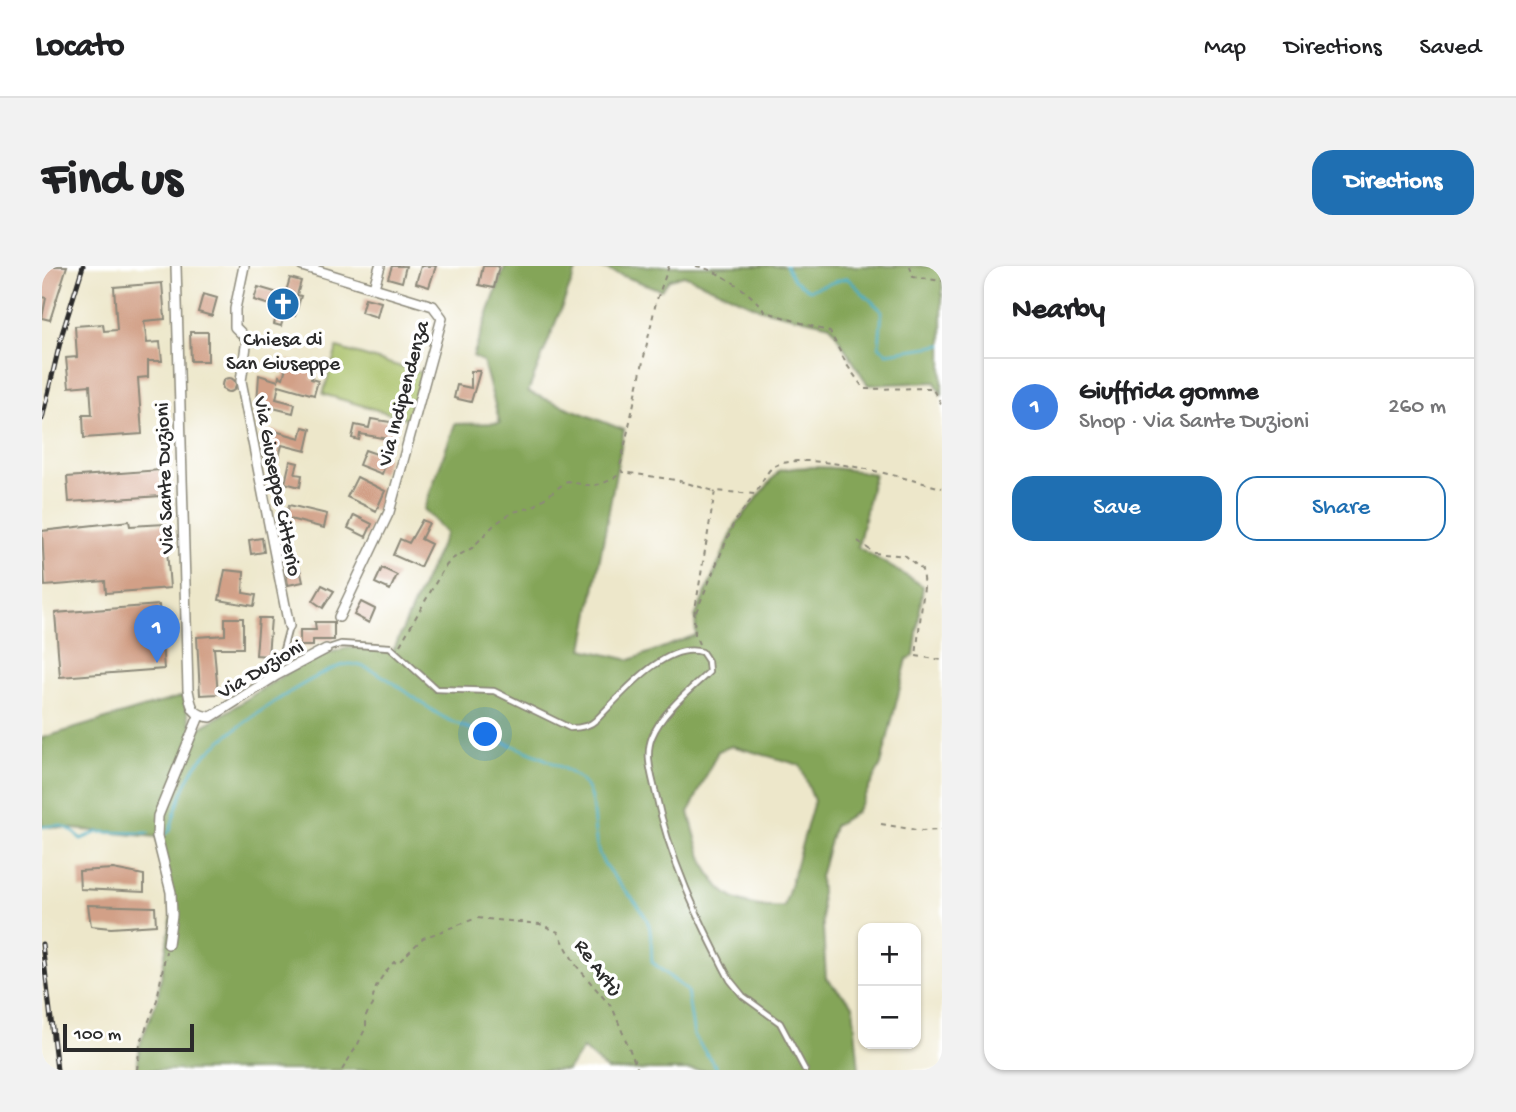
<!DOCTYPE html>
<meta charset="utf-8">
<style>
:root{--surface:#fff;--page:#f2f2f2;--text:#202124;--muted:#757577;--line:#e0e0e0;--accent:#1f6fb2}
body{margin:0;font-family:"Gochi Hand",sans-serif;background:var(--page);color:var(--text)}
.controls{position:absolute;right:21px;bottom:21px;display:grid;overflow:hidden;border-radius:14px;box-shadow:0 2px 5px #0004}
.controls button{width:63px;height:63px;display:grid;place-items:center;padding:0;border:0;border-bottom:2px solid var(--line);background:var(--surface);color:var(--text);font:35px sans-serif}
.scale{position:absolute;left:21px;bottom:18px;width:131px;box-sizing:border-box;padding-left:7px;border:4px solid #2b2b2b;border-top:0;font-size:19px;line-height:24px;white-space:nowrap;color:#2b2b2b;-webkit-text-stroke:5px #fff;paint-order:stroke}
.you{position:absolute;left:444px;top:469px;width:24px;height:24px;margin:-18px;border:5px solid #fff;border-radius:50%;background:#1a73e8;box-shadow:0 0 0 10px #1a73e833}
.badge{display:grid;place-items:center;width:46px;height:46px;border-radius:50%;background:var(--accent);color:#fff;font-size:23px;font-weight:700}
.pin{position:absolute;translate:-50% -58px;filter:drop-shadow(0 2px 4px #0008)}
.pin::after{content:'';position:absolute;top:37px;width:24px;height:21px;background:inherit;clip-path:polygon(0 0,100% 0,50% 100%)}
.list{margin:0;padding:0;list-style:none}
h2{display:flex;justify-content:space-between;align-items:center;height:91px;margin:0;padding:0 28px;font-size:30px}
h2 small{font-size:23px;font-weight:400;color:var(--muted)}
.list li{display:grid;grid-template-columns:46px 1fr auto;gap:21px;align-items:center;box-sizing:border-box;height:98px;padding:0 28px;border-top:2px solid var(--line)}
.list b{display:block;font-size:26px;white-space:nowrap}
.list p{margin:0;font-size:23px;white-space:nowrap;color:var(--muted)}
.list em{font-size:23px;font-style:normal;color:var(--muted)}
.actions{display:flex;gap:14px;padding:21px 28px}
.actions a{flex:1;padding:16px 0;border:2px solid var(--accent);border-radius:21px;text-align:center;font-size:24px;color:var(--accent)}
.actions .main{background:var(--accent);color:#fff}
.map{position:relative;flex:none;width:900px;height:804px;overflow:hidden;border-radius:21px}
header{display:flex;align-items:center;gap:42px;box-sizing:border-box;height:98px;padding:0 35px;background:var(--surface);border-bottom:2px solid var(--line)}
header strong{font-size:33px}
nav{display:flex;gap:38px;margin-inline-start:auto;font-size:24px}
.intro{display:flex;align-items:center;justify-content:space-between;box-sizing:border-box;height:168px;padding:0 42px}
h1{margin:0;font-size:49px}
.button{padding:18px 32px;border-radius:21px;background:var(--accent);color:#fff;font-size:24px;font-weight:700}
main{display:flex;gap:42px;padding:0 42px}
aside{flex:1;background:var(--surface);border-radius:21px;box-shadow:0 2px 5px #0004}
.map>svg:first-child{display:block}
.green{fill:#a6be63;stroke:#687447;stroke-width:2}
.forest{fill:#84a559;stroke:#586842;stroke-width:2;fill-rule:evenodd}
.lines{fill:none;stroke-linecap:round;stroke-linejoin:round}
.stream{stroke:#41abc1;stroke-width:2.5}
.building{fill:#d2a087}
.lane-casing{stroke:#8c897a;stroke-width:8}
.street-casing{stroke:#8c897a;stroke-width:12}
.path{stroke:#8c897a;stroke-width:2;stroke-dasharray:5 5;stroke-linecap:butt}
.lane{stroke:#fff;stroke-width:4.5}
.street{stroke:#fff;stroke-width:9}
.rail-casing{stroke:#2b2b2b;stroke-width:5}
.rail{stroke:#fff;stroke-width:2.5;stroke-dasharray:8;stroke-linecap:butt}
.labels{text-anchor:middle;stroke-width:7;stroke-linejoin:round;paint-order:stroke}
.poi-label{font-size:21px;fill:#2b2b2b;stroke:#fff}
.street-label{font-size:21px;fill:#2b2b2b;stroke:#fff}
</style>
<header>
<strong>Locato</strong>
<nav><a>Map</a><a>Directions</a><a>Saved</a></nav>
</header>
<div class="intro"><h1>Find us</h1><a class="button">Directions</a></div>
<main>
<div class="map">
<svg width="900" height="804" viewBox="0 0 900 804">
<rect width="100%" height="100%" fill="#fff"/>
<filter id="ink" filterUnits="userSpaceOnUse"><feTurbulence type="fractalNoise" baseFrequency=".0143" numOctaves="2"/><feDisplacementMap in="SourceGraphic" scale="14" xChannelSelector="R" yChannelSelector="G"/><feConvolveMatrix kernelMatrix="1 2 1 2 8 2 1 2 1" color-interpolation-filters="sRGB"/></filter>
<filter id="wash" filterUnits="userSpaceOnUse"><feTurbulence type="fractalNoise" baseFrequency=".00686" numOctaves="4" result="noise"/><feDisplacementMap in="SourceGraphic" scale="28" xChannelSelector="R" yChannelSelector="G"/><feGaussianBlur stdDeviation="1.57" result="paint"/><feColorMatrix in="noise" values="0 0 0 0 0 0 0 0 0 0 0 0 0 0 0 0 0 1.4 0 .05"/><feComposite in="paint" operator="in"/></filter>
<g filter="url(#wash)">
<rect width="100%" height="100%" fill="#ede7ca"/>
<path class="green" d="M 295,82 L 380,107 L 366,153 L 281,128 Z"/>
<path class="forest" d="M 463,0 L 536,0 L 486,126 L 582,164 L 541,383 L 588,394 L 654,369 L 653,351 L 694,258 L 738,204 C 771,198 799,202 832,208 L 816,281 L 881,320 L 872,390 L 865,393 L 839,499 L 814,546 L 792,560 L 778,611 L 784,712 L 811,739 L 817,804 L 565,804 L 541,783 L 525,804 L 95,804 L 98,778 L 115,734 L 130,649 L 115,571 L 0,560 L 0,472 L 141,430 L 151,465 C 202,441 245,397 301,383 C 316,379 334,384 350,387 L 404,267 L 382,243 L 413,158 L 458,157 L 441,96 L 431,90 ZM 690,480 L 758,499 L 772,535 L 742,641 C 671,644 662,604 647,546 L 676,485 Z
M 554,0 L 900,0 L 900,130 L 893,116 L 826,119 L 788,59 L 719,43 L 642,9 L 628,13 L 619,24 Z"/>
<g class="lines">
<path class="stream" d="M 744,0 L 752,14 L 767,24 L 805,12 L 840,45 L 837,81 L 845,87 L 900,79
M 0,561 C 19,557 26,560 39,573 L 56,566 L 107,567
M 123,568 L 128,565 C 133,543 141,521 153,501 C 167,477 282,397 309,398 C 339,400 378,440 405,453 C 436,469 522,493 543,519 C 555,534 549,570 558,590 C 570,616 597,632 607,659 C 610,670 609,684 610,696 L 645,725 L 652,770 L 676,804"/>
</g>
<g id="blocks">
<path class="building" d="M 0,0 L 25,0 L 8,54 L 0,52 L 4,32 L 0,31 Z
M 350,0 L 364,0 L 360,16 L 346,12 Z
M 379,0 L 394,0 L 387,21 L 374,17 Z
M 441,0 L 457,0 L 452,22 L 437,19 Z
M 248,12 L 259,15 L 255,29 L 259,30 L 253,50 L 243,47 L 239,60 L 232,58 L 237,42 L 212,34 L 216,21 L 243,29 Z
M 120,17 L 123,53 L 102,55 L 105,77 L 118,76 L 120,95 L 106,95 L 106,111 L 96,112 L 100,168 L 42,172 L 41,149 L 50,149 L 48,119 L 27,121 L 24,92 L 35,91 L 33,60 L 61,58 L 62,65 L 75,64 L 72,21 Z
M 161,28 L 175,32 L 170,50 L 156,46 Z
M 323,32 L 339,36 L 335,51 L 319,46 Z
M 148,66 L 166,66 L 166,95 L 149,95 Z
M 246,94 L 272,102 L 269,113 L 276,115 L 272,129 L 237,119 L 234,133 L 253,138 L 251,147 L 215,138 L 217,109 L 236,115 L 237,110 L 241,112 Z
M 429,105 L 438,105 L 429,136 L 412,132 L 415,119 L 429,122 Z
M180 119a7 7 0 1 1 14 0a7 7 0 1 1-14 0Z
M 329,153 L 355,157 L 352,174 L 318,168 L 317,174 L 310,172 L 313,159 L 327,162 Z
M 261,161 L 269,163 L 264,185 L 240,179 L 236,195 L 222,191 L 229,164 L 258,172 Z
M 323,184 L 346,192 L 340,208 L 317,199 Z
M 248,195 L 256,197 L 253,208 L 260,209 L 258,221 L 243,217 Z
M 118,204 L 119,230 L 27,236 L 25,211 Z
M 315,211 L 343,225 L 334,245 L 305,231 Z
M 247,239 L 285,248 L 282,262 L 244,252 Z
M 312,249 L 330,258 L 324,271 L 306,262 Z
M 380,254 L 387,257 L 379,273 L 389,278 L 378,301 L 351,289 L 358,273 L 367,277 Z
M 87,255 L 88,260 L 123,258 L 128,322 L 64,327 L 63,315 L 3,320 L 0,265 Z
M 220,272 L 222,286 L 209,288 L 207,274 Z
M 340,302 L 355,309 L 348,324 L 333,317 Z
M 258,303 L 261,316 L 246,319 L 244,306 Z
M 183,304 L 202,306 L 201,327 L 214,329 L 212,340 L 177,334 Z
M 280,319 L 292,325 L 281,342 L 271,335 Z
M 319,336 L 333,343 L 327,357 L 312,349 Z
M 117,339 L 122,403 L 18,411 L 13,347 Z
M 183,352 L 201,352 L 201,382 L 172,382 L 176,428 L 158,429 L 155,371 L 183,369 Z
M 217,352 L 229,352 L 226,390 L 214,389 Z
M 273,356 L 292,356 L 292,374 L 271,374 L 271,380 L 258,380 L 258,364 L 274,364 Z
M 71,603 L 102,609 L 102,626 L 38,623 L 37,605 Z
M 46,639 L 113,641 L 114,659 L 69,662 L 49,660 Z"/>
</g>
</g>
<g filter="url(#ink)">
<use href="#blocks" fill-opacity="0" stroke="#8c897a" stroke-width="2"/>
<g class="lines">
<defs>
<path id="lane" d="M 284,383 L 299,378 L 348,381 L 394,423 L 452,425 L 528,462 C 537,462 547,461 554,454 C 577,432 623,374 660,386 L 666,395 L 667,406 C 648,424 620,446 610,471 C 603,488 609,507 613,524 C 627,592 656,653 688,714 L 701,730 L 738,757 L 763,804
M 235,406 L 247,361"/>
<path id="street" d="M 134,0 L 146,424 C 149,440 150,450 169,451 L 235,409 L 284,383
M 202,0 L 193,43 L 193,61 L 205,73 L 199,115 L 247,360
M 260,0 L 391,40 L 400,52 L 347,246 L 297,351
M 332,21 L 338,0
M 126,678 L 130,649 L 129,626 L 115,570 L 116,550 L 157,450"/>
</defs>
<use href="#lane" class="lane-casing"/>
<use href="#street" class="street-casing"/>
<path class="path" d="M 627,0 L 614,36 L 578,201 L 580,206 L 634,214 L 672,225
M 654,0 C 676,4 710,26 722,45 L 788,66 L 805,99 L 822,123 L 890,122 L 900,139
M 868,0 L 871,11 L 900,15
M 816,275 L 832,287 L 864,290 L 880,304 L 882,321 L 874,390 L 900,394
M 654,346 L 692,257 L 712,230
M 657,378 L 653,369 L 652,350 L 673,225 L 713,228 C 718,220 724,206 731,201 C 761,182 865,213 900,222
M 358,379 L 402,302 L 410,293 L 430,282 L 453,258 L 471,246 L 491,241 L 525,215 C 549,221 560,222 580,206
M 839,558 L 880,565 L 900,564
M 95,804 L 98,778 L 115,734 L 124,685
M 300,804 L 316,778 L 324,761 L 324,749 L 331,739 C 329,723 342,707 352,696 L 356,697 L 381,672 L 435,652 L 498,658 L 516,666 L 533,698 L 571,743 L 596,804"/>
<use href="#lane" class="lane"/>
<use href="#street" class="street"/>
<defs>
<path id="rail" d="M 0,153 L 20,68 L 41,0
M 0,678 L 15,804"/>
</defs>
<use href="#rail" class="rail-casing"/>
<use href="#rail" class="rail"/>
</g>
</g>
<defs>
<symbol id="church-disc" viewBox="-11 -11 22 22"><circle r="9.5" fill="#1f6fb2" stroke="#fff"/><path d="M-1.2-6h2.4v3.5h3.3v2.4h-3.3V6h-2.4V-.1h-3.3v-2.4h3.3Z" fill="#fff"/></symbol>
</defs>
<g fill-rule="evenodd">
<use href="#church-disc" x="222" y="19" width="38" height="38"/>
</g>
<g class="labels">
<g class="poi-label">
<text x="241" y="79">Chiesa di<tspan x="241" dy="24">San Giuseppe</tspan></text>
</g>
<g class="street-label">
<text transform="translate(360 127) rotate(-75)" y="7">Via Indipendenza</text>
<text transform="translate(121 212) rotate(-92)" y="7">Via Sante Duzioni</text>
<text transform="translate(237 220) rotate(79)" y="7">Via Giuseppe Citterio</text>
<text transform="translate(218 402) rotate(-31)" y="7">Via Duzioni</text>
<text transform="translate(557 701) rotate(54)" y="7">Re Artù</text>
</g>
</g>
</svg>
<div class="controls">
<button>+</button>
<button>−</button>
</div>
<div class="scale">100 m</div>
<div class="you"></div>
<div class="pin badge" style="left:115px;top:397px;background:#3f7fe0">1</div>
</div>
<aside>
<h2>Nearby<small></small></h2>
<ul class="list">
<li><span class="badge" style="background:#3f7fe0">1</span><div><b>Giuffrida gomme</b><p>Shop · Via Sante Duzioni</p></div><em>260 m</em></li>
</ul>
<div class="actions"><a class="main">Save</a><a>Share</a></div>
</aside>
</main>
